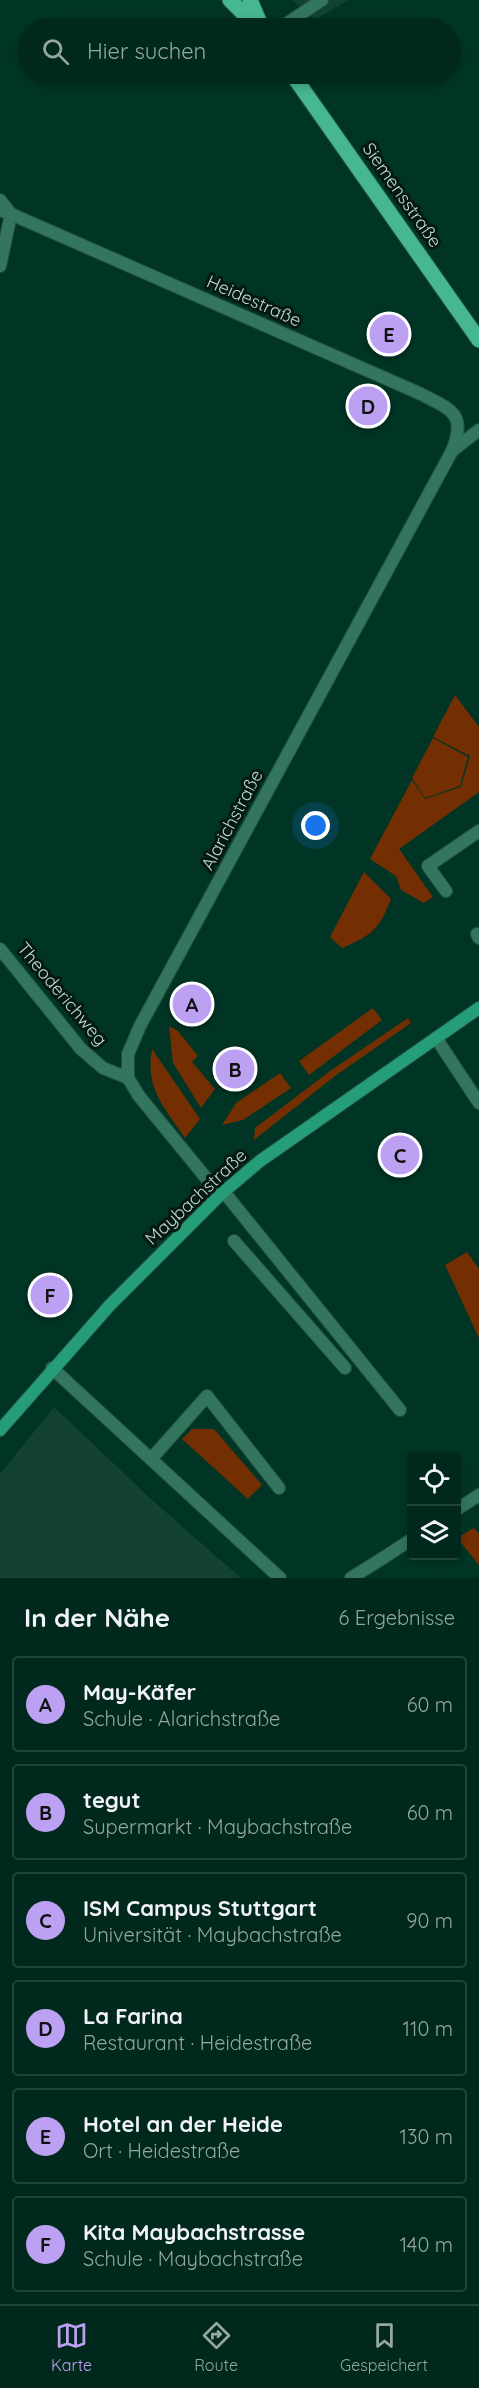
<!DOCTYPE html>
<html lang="de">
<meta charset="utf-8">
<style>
:root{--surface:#00281c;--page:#0a3025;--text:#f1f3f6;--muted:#95a6a3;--line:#22443b;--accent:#bca0f2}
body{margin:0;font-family:Quicksand,sans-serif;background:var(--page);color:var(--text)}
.controls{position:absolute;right:18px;bottom:18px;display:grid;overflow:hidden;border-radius:6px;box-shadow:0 3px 9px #0003}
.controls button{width:54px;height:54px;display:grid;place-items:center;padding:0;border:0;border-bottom:2px solid var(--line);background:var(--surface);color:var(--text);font:30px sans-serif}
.you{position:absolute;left:316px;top:826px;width:21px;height:21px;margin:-15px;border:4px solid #fff;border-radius:50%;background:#1a73e8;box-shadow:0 0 0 9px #1a73e833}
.badge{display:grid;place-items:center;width:39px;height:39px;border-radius:50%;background:var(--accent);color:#111;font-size:20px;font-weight:700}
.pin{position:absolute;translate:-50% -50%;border:3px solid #fff;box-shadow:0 2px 6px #0006}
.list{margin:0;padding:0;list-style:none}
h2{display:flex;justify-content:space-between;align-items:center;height:78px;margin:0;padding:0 24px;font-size:26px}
h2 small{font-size:20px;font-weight:400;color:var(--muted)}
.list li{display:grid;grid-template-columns:39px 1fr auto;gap:18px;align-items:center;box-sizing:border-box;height:96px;margin:0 12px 12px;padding:0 12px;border:2px solid var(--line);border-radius:6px}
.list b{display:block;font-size:22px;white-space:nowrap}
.list p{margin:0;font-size:20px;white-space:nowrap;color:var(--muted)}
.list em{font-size:20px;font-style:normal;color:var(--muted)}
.icon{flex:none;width:33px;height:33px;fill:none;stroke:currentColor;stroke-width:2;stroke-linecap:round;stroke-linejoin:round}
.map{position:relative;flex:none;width:479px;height:1578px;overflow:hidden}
.search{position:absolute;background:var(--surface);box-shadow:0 3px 9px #0003;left:18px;right:18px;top:18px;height:66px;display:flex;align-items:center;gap:15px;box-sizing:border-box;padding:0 21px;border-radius:33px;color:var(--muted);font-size:22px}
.sheet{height:726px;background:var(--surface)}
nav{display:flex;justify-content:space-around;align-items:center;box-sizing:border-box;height:84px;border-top:2px solid var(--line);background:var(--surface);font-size:16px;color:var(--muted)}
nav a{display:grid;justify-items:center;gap:3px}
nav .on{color:var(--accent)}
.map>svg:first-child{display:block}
.built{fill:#134232}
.green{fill:#732f02}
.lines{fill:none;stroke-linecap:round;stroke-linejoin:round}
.service-casing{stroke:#235343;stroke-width:14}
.pedestrian-casing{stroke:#235343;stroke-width:14}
.minor-casing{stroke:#235343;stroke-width:14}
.tertiary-casing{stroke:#235343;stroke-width:14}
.secondary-casing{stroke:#235343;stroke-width:14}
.primary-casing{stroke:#235343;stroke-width:17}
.service{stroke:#33755d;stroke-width:12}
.pedestrian{stroke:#33755d;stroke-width:12}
.minor{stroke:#33755d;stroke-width:12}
.tertiary{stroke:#33755d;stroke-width:12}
.secondary{stroke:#259d78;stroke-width:12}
.primary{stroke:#47b791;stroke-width:15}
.labels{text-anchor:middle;stroke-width:6;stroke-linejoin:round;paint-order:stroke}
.street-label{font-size:18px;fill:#c0dace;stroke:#051911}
</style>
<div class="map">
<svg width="479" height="1578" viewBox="0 0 479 1578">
<rect width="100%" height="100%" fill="#003525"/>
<path class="built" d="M 292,0 L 348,0 L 315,20 Z
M 54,1407 L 152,1500 L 241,1578 L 0,1578 L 0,1474 Z"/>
<path class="green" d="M 455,695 L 479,727 L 479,792 L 399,849 L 433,897 L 424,903 L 401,890 L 396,876 L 370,859 L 412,780 L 425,799 L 461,787 L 470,756 L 433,737 Z
M 433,738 L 468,757 L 460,786 L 425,798 L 412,778 Z
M 364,872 L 391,899 C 379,930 372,935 342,948 L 330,937 Z
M 373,1008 L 382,1020 L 309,1075 L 299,1061 Z
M 408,1018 L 411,1023 L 335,1076 L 254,1140 L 255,1128 L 330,1071 Z
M 169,1026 L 178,1031 L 198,1056 L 192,1062 L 215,1089 L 201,1108 L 173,1063 Z
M 152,1049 L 200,1119 L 185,1138 C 164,1107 145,1089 152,1049 Z
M 280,1073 L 291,1088 L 243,1120 L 222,1125 L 236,1103 Z
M 467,1252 L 479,1269 L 479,1338 L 445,1265 Z
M 192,1429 L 214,1429 L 262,1485 L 248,1499 L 182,1439 Z
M 474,1528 L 479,1534 L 479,1565 L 457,1538 Z"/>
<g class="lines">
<defs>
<path id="service" d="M 452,451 L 479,430
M 446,891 L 428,866 L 479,831
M 477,934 L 479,938
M 436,1038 L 479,1103
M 224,1192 L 400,1410
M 52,1368 L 280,1578
M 151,1459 L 207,1396 L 279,1488
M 351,1578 L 383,1558"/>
<path id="pedestrian" d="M 234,1241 L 345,1368
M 456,1510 L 479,1495
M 383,1558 L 412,1539"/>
<path id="minor" d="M 280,28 L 322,0
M 0,210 L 11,214 L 0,266
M 0,949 L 81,1049 L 103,1068 L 128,1078"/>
<path id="tertiary" d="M 0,200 L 11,214 L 421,394 C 452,410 467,414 452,451 L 140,1026 L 128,1054 L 128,1078 L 139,1096 L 220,1195"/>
<path id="secondary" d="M 0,1430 L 110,1305 L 220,1195 L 260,1161 L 479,1008"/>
<path id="primary" d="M 230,0 L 258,28
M 250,0 L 262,28
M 292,74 L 479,340"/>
</defs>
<use href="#service" class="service-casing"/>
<use href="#pedestrian" class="pedestrian-casing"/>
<use href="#minor" class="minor-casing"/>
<use href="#tertiary" class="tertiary-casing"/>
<use href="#secondary" class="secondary-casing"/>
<use href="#primary" class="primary-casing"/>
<use href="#service" class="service"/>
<use href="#pedestrian" class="pedestrian"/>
<use href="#minor" class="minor"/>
<use href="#tertiary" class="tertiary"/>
<use href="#secondary" class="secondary"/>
<use href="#primary" class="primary"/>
</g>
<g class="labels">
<g class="street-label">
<text transform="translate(402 195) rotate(55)" y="6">Siemensstraße</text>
<text transform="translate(254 301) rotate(24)" y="6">Heidestraße</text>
<text transform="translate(232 820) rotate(-62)" y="6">Alarichstraße</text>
<text transform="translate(62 994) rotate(50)" y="6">Theoderichweg</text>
<text transform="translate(196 1197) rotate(-43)" y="6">Maybachstraße</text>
</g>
</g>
</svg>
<div class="controls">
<button><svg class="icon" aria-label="locate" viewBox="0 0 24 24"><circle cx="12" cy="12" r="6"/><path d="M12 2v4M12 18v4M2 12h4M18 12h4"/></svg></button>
<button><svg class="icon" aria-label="layers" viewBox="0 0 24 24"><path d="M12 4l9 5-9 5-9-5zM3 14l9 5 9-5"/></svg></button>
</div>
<div class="you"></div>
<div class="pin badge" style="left:192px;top:1004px">A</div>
<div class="pin badge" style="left:235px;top:1069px">B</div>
<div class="pin badge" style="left:400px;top:1155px">C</div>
<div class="pin badge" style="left:368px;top:406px">D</div>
<div class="pin badge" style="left:389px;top:334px">E</div>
<div class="pin badge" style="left:50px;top:1295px">F</div>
<div class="search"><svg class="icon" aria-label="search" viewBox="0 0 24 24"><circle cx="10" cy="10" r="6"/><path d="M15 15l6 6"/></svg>Hier suchen</div>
</div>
<section class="sheet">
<h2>In der Nähe<small>6 Ergebnisse</small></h2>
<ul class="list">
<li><span class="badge">A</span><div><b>May-Käfer</b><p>Schule · Alarichstraße</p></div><em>60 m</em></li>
<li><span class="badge">B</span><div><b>tegut</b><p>Supermarkt · Maybachstraße</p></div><em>60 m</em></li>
<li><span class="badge">C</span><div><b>ISM Campus Stuttgart</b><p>Universität · Maybachstraße</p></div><em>90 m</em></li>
<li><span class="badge">D</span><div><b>La Farina</b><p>Restaurant · Heidestraße</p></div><em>110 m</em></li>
<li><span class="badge">E</span><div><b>Hotel an der Heide</b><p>Ort · Heidestraße</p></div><em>130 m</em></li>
<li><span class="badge">F</span><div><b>Kita Maybachstrasse</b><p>Schule · Maybachstraße</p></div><em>140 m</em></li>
</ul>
</section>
<nav>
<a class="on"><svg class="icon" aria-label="map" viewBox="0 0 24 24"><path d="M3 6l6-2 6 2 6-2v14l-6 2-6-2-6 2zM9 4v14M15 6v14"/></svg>Karte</a>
<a><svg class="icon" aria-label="directions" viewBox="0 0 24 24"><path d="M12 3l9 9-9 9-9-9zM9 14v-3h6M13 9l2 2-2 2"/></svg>Route</a>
<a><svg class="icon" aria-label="saved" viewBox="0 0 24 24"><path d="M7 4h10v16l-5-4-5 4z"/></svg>Gespeichert</a>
</nav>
